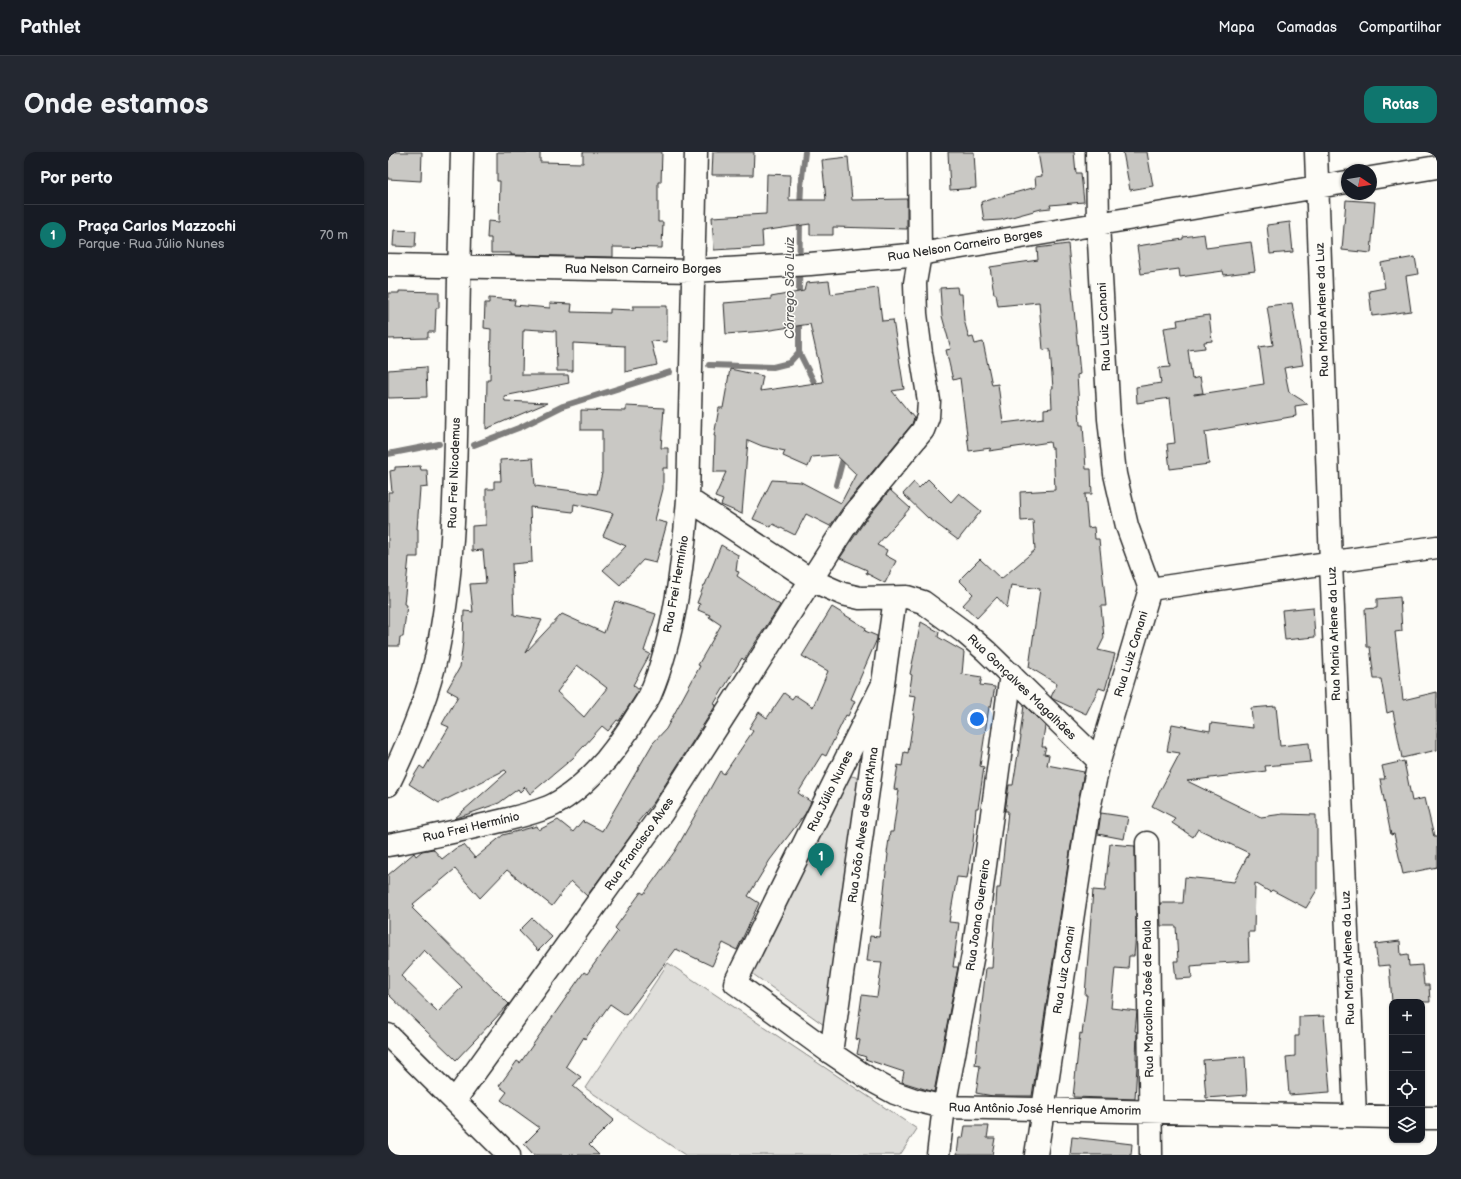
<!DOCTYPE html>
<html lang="pt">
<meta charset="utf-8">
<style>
:root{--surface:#171b24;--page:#242831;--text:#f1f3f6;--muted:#9ea1a6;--line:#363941;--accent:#0f766e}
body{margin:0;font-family:"Balsamiq Sans",sans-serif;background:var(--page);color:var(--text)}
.controls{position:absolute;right:12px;bottom:12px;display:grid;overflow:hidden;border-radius:8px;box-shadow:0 1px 3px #0004}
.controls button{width:36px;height:36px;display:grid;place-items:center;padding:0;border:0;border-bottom:1px solid var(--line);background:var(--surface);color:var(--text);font:20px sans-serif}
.compass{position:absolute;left:953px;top:12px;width:36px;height:36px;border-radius:50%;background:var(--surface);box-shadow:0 1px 3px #0004;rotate:102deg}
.you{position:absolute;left:589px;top:567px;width:14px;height:14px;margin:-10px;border:3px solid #fff;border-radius:50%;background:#1a73e8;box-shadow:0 0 0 6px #1a73e833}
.badge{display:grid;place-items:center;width:26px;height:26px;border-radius:50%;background:var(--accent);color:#fff;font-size:13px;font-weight:700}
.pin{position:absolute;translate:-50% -33px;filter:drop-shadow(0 1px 2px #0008)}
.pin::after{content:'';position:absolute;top:21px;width:14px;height:12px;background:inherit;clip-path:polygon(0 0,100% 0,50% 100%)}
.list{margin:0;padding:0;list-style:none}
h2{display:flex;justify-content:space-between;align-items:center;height:52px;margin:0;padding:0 16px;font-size:17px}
h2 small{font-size:13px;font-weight:400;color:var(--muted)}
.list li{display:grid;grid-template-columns:26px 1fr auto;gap:12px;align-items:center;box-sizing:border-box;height:60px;padding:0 16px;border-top:1px solid var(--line)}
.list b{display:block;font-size:15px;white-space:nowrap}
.list p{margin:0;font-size:13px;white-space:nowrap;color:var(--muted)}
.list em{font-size:13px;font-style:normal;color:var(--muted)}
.icon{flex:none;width:22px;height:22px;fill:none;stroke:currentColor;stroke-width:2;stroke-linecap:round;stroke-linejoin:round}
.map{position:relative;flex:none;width:1049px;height:1003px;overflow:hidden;border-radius:12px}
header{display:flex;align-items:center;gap:24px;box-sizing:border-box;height:56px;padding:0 20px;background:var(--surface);border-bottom:1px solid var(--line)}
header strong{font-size:19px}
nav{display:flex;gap:22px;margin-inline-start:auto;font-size:14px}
.intro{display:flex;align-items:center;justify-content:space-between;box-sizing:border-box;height:96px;padding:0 24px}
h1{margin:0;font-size:28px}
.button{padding:10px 18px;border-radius:12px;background:var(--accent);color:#fff;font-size:14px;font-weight:700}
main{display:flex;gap:24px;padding:0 24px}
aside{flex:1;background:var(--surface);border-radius:12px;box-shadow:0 1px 3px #0004}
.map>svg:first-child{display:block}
.green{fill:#dfdeda;stroke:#858482}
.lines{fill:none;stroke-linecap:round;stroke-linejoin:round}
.stream{stroke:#7e7d7b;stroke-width:6}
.building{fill:#c9c8c4;stroke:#2b2b2b;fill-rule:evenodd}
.street-casing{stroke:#2b2b2b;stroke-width:25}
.street{stroke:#fdfcf7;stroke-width:22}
.labels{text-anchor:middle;stroke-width:3;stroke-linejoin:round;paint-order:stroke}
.street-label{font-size:12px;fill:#2b2b2b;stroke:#fdfcf7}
.water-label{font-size:13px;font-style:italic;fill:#5b5b5a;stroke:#fdfcf7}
</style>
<header>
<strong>Pathlet</strong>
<nav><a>Mapa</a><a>Camadas</a><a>Compartilhar</a></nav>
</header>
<div class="intro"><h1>Onde estamos</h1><a class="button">Rotas</a></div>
<main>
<aside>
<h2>Por perto<small></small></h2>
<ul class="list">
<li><span class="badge">1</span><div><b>Praça Carlos Mazzochi</b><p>Parque · Rua Júlio Nunes</p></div><em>70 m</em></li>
</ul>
</aside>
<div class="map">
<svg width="1049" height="1003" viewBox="0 0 1049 1003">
<rect width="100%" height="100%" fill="#fdfcf7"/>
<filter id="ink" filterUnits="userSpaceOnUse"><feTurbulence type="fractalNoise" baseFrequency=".025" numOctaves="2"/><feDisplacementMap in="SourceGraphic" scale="8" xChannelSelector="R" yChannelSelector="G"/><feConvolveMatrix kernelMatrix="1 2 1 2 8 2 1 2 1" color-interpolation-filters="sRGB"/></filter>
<g filter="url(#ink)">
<path class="green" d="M 463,624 L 468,625 L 470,629 L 436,873 L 362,820 L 457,626 Z
M 280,811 L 529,977 L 512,1003 L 297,1003 L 197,936 Z"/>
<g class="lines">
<path class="stream" d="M 412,56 L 413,34 L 417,0
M 411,146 L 412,65
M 411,200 L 430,238
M 321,213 L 385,215 L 401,211 L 411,200 L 411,165
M 86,293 L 133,275 L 175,254 L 282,220
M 0,302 L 51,292
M 448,333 L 456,303"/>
</g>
<path class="building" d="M 0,0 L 34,0 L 33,29 L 0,27 Z
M 109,0 L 152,0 L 152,10 L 195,11 L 195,0 L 274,0 L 273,30 L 270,30 L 270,70 L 275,70 L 274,96 L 225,95 L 225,105 L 123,103 L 123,101 L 103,101 L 103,86 L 99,86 L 100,69 L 111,70 L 112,29 L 109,29 Z
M 325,0 L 366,0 L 365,23 L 324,23 Z
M 560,0 L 586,0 L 588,36 L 562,38 Z
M 650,0 L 686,0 L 688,21 L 693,21 L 696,50 L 662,53 L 663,56 L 653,57 L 613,68 L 596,69 L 593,50 L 648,35 L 647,25 L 654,24 Z
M 735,0 L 759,0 L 765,34 L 742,38 Z
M 460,5 L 464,48 L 519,47 L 519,77 L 445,75 L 445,83 L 422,83 L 422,72 L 374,79 L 375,95 L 326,98 L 324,65 L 378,62 L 379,22 L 402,23 L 401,48 L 438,48 L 434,8 Z
M 958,48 L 987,50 L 983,101 L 954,98 Z
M 902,70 L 905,100 L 882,102 L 879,73 Z
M 6,78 L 28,79 L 27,95 L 5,94 Z
M 816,82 L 818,96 L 863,90 L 867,119 L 836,123 L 835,119 L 792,125 L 791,117 L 753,122 L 749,94 L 795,87 L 795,85 Z
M 680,92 L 692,222 L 689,223 L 692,273 L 695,273 L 698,317 L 703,317 L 704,342 L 697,342 L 700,376 L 706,375 L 707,387 L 711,387 L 718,454 L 713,454 L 716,486 L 710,498 L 727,502 L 717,538 L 711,536 L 698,562 L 665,547 L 663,545 L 669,532 L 641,515 L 652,437 L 623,433 L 619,456 L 609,445 L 589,466 L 575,453 L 585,442 L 571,428 L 592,407 L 613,427 L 647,398 L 645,368 L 633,369 L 632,340 L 667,338 L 665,296 L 663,296 L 662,290 L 601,299 L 603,296 L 581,299 L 572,226 L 565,228 L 558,198 L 563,197 L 554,164 L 552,136 L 569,135 L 570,142 L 574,142 L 576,168 L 581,186 L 585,185 L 587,192 L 595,190 L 604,233 L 610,232 L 615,271 L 656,266 L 656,257 L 664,256 L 663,236 L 665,236 L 662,197 L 655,198 L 651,150 L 610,154 L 608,142 L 606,142 L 602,115 L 650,108 L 649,96 Z
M 1027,105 L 1030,122 L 1018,124 L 1023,159 L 984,164 L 981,139 L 997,136 L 993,111 Z
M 441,129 L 443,142 L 490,136 L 494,169 L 505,168 L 516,237 L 504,239 L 526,266 L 524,272 L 456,354 L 442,374 L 418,362 L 407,383 L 385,372 L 383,375 L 365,367 L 384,328 L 413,330 L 453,351 L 468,322 L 448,303 L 424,305 L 420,315 L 395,304 L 397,299 L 374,294 L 360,288 L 354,362 L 333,353 L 335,348 L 327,345 L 338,320 L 326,320 L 327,284 L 326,284 L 331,256 L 335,256 L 342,217 L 375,224 L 372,239 L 435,230 L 422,172 L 376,179 L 338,182 L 336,151 L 383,147 L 383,145 L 416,139 L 418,131 Z
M 11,139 L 51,140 L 51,156 L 48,156 L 47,180 L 40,180 L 40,186 L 0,187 L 0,141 L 11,141 Z
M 101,146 L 127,148 L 126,153 L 162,156 L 162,151 L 184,152 L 183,160 L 222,161 L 222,157 L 245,158 L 245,154 L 279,154 L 279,190 L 263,189 L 269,213 L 237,220 L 237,194 L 185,191 L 185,219 L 169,219 L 168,179 L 137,177 L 137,179 L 135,179 L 134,223 L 180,223 L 181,231 L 116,244 L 117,249 L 159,251 L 98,277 L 99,228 L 102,228 L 103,177 L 96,176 L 97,151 L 101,151 Z
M 904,151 L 915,213 L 896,216 L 901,240 L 920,252 L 907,254 L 908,264 L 817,280 L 821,312 L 782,317 L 779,292 L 787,291 L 782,246 L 749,251 L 748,235 L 773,231 L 771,216 L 782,215 L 776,176 L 790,174 L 789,168 L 821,163 L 824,189 L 816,190 L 817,196 L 800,198 L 804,227 L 812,225 L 815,241 L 806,242 L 806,243 L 876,232 L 871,195 L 885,193 L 879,154 Z
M 38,215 L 39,245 L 0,246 L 0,218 Z
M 238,254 L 276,256 L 273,296 L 280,296 L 280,316 L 275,316 L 275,337 L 267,368 L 279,371 L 268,411 L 255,408 L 232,433 L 215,418 L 238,394 L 215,384 L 225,361 L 186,352 L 185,360 L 142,355 L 144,410 L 124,412 L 126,463 L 154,468 L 137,501 L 174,462 L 216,481 L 227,449 L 268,462 L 256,499 L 262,502 L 245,533 L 251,538 L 231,569 L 229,568 L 220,579 L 214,574 L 185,606 L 142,642 L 137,635 L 132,640 L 130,637 L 111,651 L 66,667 L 119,620 L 117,618 L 51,651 L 21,632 L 32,614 L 36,617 L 61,575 L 54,572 L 70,544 L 59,538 L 72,515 L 75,489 L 76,459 L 85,460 L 82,432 L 98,431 L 95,398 L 84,399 L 84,374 L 98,373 L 98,337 L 106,337 L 106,329 L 113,329 L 112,308 L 145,306 L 147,334 L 209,342 L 214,321 L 214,278 L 193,278 L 193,258 L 238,259 ZM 189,513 L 219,536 L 196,565 L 169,540 Z
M 32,314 L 33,318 L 39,318 L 40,335 L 32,336 L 29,377 L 30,377 L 30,405 L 21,405 L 16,452 L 19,453 L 15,485 L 12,485 L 11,494 L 0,494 L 0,340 L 4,340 L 2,319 L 7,318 L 7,315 Z
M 540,327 L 563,350 L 571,341 L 593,359 L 570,388 L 542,367 L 541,367 L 515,342 L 526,330 L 531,336 Z
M 502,338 L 522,356 L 489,393 L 499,398 L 497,403 L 508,409 L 497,431 L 478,421 L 479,418 L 452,406 L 476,370 Z
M 333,393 L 350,403 L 348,419 L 351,420 L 349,424 L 392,453 L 356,508 L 354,506 L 326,552 L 328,553 L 266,650 L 249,671 L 251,672 L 199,744 L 183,729 L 164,754 L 119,718 L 92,746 L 67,717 L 25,752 L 27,754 L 24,756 L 121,852 L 68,908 L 0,842 L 0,723 L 26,701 L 28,704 L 34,699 L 45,697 L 54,707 L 68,696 L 76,693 L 87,706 L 115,683 L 149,674 L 151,678 L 170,668 L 185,680 L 195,668 L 196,671 L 197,670 L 214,679 L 265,591 L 278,577 L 312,514 L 310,513 L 333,473 L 321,465 L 322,463 L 310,458 L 312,452 L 309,451 L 316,433 L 317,433 ZM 36,798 L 74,835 L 50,860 L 13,824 Z
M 1012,445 L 1014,479 L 1007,480 L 1015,548 L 1049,540 L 1049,598 L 1014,606 L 1005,559 L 999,561 L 993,527 L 986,527 L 982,495 L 979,495 L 977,457 L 989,456 L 989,447 Z
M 444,455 L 478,476 L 477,479 L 489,484 L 489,487 L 463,547 L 467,549 L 460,564 L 458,563 L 438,604 L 434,602 L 410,641 L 423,650 L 417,662 L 382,708 L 360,744 L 371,751 L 349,798 L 335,791 L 324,814 L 288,797 L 238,863 L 222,852 L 197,887 L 196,885 L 178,914 L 193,925 L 185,934 L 226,968 L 201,993 L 211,1003 L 146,1003 L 136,992 L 152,976 L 113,948 L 119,940 L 111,934 L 129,909 L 132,911 L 196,820 L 199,822 L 230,779 L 227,776 L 253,740 L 256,742 L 287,699 L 332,619 L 336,622 L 365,579 L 361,576 L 371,560 L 379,566 L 396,541 L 404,547 L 407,543 L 425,555 L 440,519 L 414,504 Z
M 925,455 L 927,485 L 897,488 L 894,458 Z
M 533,470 L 551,480 L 550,485 L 576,500 L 574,522 L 594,525 L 592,533 L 607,535 L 603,555 L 601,555 L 592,614 L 596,615 L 590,656 L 588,656 L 585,690 L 579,726 L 569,725 L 561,770 L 571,771 L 565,815 L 570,815 L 546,940 L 514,930 L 516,920 L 477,907 L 478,905 L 469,902 L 472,888 L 468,887 L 474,843 L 489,845 L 494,810 L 479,809 L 482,784 L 491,785 L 500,702 L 499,701 L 502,680 L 505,680 L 511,638 L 506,637 L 510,613 L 514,614 L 516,600 L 520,601 L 526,563 L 525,563 L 528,544 L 521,543 L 524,523 L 522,522 Z
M 636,553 L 657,574 L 654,595 L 658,595 L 656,602 L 661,603 L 659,613 L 696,620 L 689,655 L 644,944 L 605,944 L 588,941 L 592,914 L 587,913 L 598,816 L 604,816 L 609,736 L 612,736 L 620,659 L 617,659 L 621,633 L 625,633 L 633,584 L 632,584 Z
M 888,554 L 892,594 L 921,591 L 923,610 L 877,614 L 878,619 L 799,629 L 873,665 L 895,662 L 928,663 L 928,672 L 929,674 L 929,738 L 918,756 L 884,738 L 882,740 L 867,731 L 866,780 L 860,780 L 861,809 L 814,812 L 814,813 L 803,814 L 804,826 L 788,827 L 786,809 L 790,809 L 788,774 L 773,774 L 772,751 L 795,751 L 797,725 L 846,730 L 861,701 L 810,677 L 805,685 L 784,671 L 787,666 L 764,654 L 792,601 L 779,599 L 784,572 L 822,579 L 823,571 L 865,576 L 863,556 Z
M 1016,609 L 1024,649 L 1037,646 L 1046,685 L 1049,685 L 1049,715 L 1015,722 L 1006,682 L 1003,683 L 992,627 L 997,627 L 994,614 Z
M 713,661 L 740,665 L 736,687 L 710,682 Z
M 722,692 L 747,694 L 748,782 L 746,804 L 741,804 L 740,817 L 727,816 L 723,856 L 749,859 L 747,879 L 749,880 L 748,907 L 749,907 L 749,913 L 747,947 L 685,945 L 692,881 L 694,882 L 699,843 L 697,843 L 705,738 L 717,739 Z
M 144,766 L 164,785 L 150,799 L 131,779 Z
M 1012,789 L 1013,803 L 1020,802 L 1021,814 L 1034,813 L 1036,833 L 1041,833 L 1042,850 L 1004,850 L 1001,813 L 990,814 L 987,792 Z
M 936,864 L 942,940 L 901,943 L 898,905 L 907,904 L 907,884 L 911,884 L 911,865 Z
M 857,905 L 859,943 L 818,946 L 815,908 Z
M 577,974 L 601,974 L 599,986 L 607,986 L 604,1003 L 569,1003 L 571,986 L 575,986 Z
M 684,985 L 744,992 L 743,1003 L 682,1003 Z"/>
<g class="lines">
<defs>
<path id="street" d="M 928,0 L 943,411 L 967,964
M 983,26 L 1049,15
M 0,113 L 305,119 L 422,112 L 532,102 L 959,30
M 300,347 L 423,428 L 455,442 L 472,446 L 519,445 L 535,450 L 576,480 L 598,499 L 711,609
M 762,437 L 1049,395
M 494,534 L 347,831 L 443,901 L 483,928 L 507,941 L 527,948 L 556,955 L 1004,965
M 0,633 C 20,592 38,550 48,506 C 67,419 67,328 69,239 C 70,159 72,80 74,0
M 759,691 L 763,1003
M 0,693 C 35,687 69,679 104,671 C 124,666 146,662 165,653 C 185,643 203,625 218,608 C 231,592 240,579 251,561 C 255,555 259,549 262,543 C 287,484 295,411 300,347 L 308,0
M 0,883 L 121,1003
M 443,901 L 507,446
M 67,948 L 274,661 L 455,378 L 466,362 L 535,278 L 540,265 L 541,249 L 533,201 L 528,162 L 527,131 L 532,102 L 531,0
M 1034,966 L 1049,966
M 550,1003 L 556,955 L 585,802 L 623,522
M 648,1003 L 701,657 L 711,609 L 762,437 L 739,374 L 727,322 L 721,267 L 710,72 L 709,0"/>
</defs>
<use href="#street" class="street-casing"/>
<use href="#street" class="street"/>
</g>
</g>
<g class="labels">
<g class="street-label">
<text transform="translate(577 93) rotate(-9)" y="4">Rua Nelson Carneiro Borges</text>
<text x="255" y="121">Rua Nelson Carneiro Borges</text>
<text transform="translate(934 158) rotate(-92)" y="4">Rua Maria Arlene da Luz</text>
<text transform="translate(716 175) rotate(-93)" y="4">Rua Luiz Canani</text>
<text transform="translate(66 321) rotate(-88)" y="4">Rua Frei Nicodemus</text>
<text transform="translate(288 432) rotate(-80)" y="4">Rua Frei Hermínio</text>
<text transform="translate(946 482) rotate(-92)" y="4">Rua Maria Arlene da Luz</text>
<text transform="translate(743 502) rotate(-73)" y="4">Rua Luiz Canani</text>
<text transform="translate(634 535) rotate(44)" y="4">Rua Gonçalves Magalhães</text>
<text transform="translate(442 639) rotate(-64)" y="4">Rua Júlio Nunes</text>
<text transform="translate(475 673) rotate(-82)" y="4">Rua João Alves de Sant'Anna</text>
<text transform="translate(83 675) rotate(-13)" y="4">Rua Frei Hermínio</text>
<text transform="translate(251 692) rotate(-55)" y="4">Rua Francisco Alves</text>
<text transform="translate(590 763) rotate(-82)" y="4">Rua Joana Guerreiro</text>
<text transform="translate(960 806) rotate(-92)" y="4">Rua Maria Arlene da Luz</text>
<text transform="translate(676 818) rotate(-81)" y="4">Rua Luiz Canani</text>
<text transform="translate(760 847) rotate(-91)" y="4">Rua Marcolino José de Paula</text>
<text transform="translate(657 957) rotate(1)" y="4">Rua Antônio José Henrique Amorim</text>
</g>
<g class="water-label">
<text transform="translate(401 136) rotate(-90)" y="5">Córrego São Luiz</text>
</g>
</g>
</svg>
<div class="controls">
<button>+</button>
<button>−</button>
<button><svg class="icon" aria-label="locate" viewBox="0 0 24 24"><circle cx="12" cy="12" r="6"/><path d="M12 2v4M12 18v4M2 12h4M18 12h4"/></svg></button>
<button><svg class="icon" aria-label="layers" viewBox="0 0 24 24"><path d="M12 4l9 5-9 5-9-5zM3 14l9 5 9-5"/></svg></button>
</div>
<svg class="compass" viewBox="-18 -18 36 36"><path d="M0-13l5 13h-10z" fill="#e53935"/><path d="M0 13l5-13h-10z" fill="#9ea1a6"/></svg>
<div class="you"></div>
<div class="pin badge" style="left:433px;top:724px">1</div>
</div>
</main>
